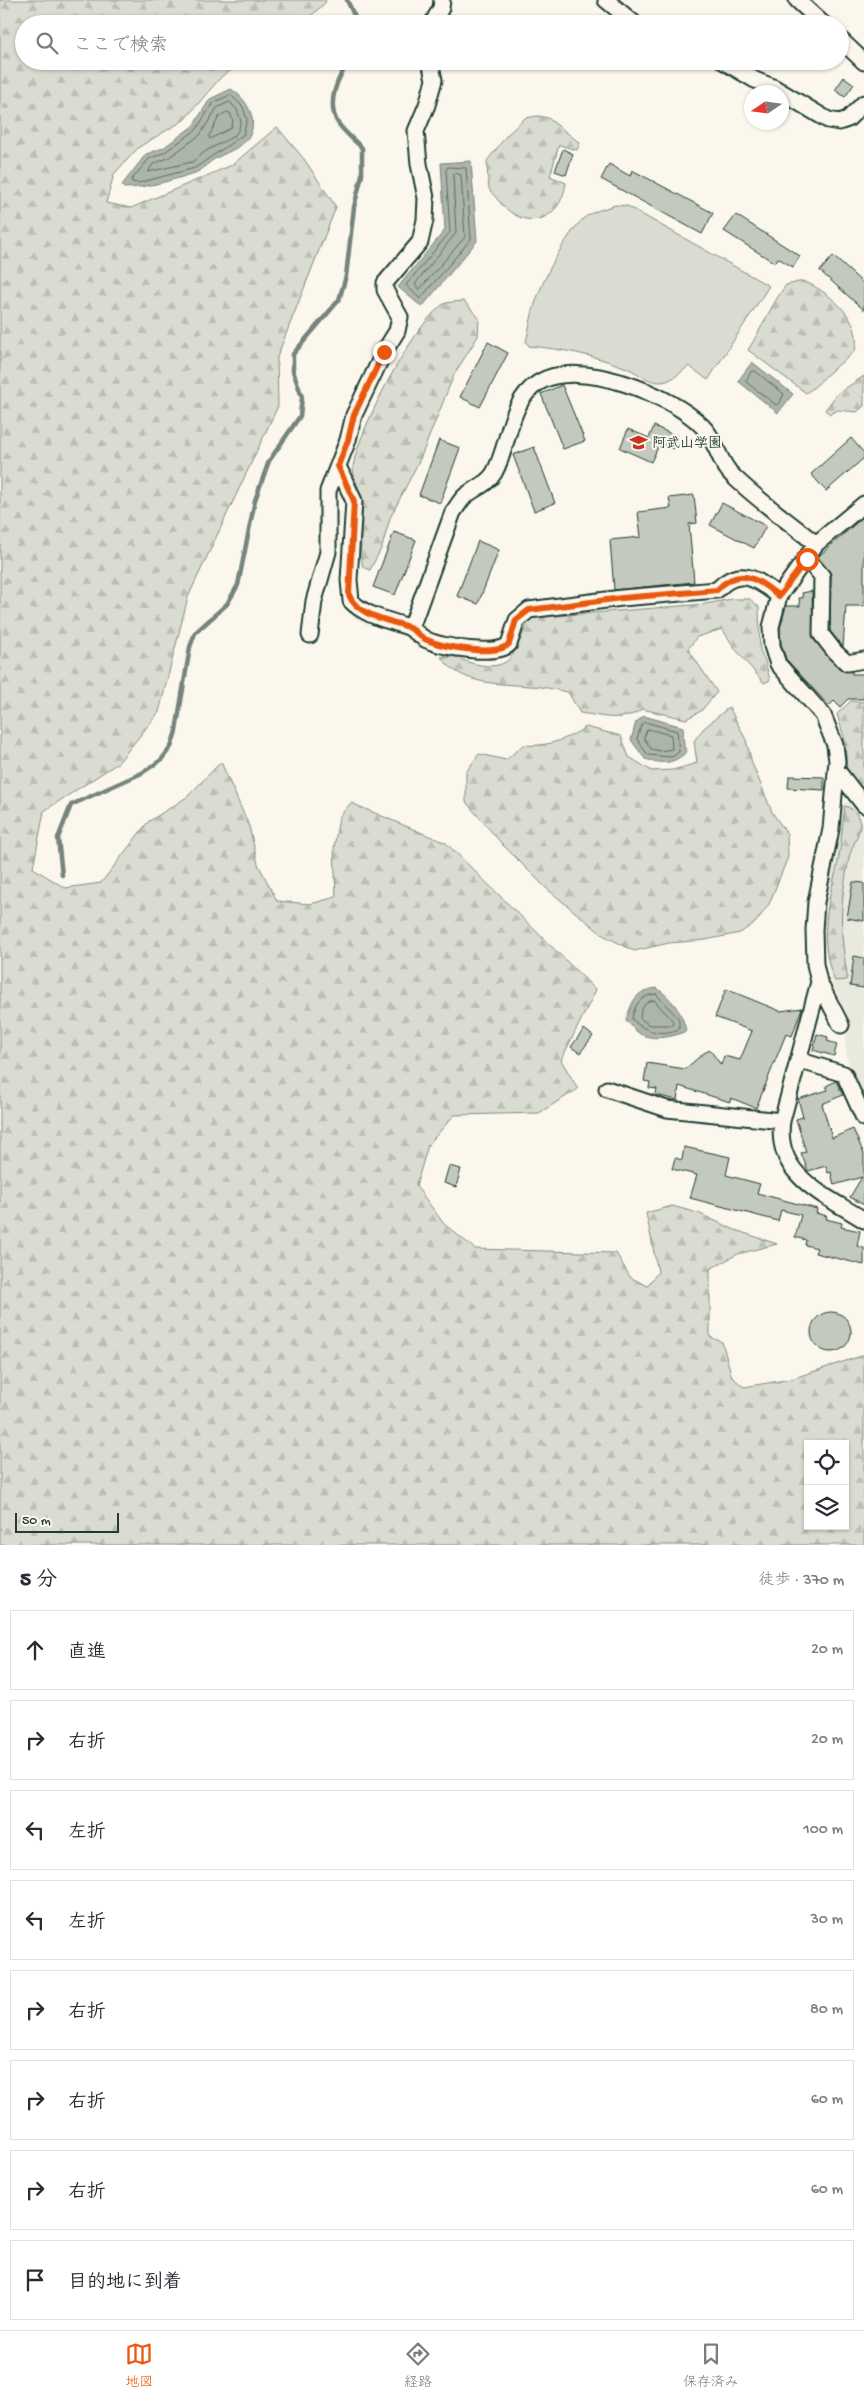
<!DOCTYPE html>
<html lang="ja">
<meta charset="utf-8">
<style>
:root{--surface:#fff;--page:#f2f2f3;--text:#2b2b33;--muted:#7c7c81;--line:#e1e1e2;--accent:#ea580c}
body{margin:0;font-family:"Gochi Hand","Klee One",sans-serif;background:var(--page);color:var(--text)}
.controls{position:absolute;right:15px;bottom:15px;display:grid;overflow:hidden;border-radius:0px;box-shadow:0 1px 4px #0004}
.controls button{width:45px;height:45px;display:grid;place-items:center;padding:0;border:0;border-bottom:1px solid var(--line);background:var(--surface);color:var(--text);font:25px sans-serif}
.compass{position:absolute;left:744px;top:85px;width:45px;height:45px;border-radius:50%;background:var(--surface);box-shadow:0 1px 4px #0004;rotate:257deg}
.scale{position:absolute;left:15px;bottom:12px;width:104px;box-sizing:border-box;padding-left:5px;border:2px solid #1f3d34;border-top:0;font-size:14px;line-height:18px;white-space:nowrap;color:#1f3d34;-webkit-text-stroke:4px #fbf7ec;paint-order:stroke}
.stop{position:absolute;width:15px;height:15px;margin:-11px;border:4px solid #ea580c;border-radius:50%;background:#fff}
.stop.end{background:#ea580c;border-color:#fff;box-shadow:0 1px 5px #0008}
.list{margin:0;padding:0;list-style:none}
h2{display:flex;justify-content:space-between;align-items:center;height:65px;margin:0;padding:0 20px;font-size:21px}
h2 small{font-size:16px;font-weight:400;color:var(--muted)}
.list li{display:grid;grid-template-columns:32px 1fr auto;gap:15px;align-items:center;box-sizing:border-box;height:80px;margin:0 10px 10px;padding:0 10px;border:1px solid var(--line);border-radius:0px}
.list b{display:block;font-size:19px;white-space:nowrap}
.list em{font-size:16px;font-style:normal;color:var(--muted)}
.icon{flex:none;width:28px;height:28px;fill:none;stroke:currentColor;stroke-width:2;stroke-linecap:round;stroke-linejoin:round}
.map{position:relative;flex:none;width:864px;height:1545px;overflow:hidden}
.search{position:absolute;background:var(--surface);box-shadow:0 1px 4px #0004;left:15px;right:15px;top:15px;height:55px;display:flex;align-items:center;gap:12px;box-sizing:border-box;padding:0 18px;border-radius:28px;color:var(--muted);font-size:19px}
.sheet{height:785px;background:var(--surface)}
nav{display:flex;justify-content:space-around;align-items:center;box-sizing:border-box;height:70px;border-top:1px solid var(--line);background:var(--surface);font-size:14px;color:var(--muted)}
nav a{display:grid;justify-items:center;gap:2px}
nav .on{color:var(--accent)}
.map>svg:first-child{display:block}
.built{fill:#eae9de}
.forest{fill:url(#forest-firs);stroke:#7d8c82;fill-rule:evenodd}
.garden{fill:#dbdcd1;stroke:#7d8c82}
.water{fill:#adb4aa;stroke:#74847b}
.lines{fill:none;stroke-linecap:round;stroke-linejoin:round}
.shore{stroke:#586d63;stroke-width:1}
.stream{stroke:#74847b;stroke-width:4.5}
.building{fill:#c4c9be;stroke:#1f3d34}
.minor-casing{stroke:#1f3d34;stroke-width:19}
.minor{stroke:#fbf7ec;stroke-width:15}
.route{stroke:#ea580c;stroke-width:6}
.labels{text-anchor:middle;stroke-width:4;stroke-linejoin:round;paint-order:stroke}
.poi-label{font-size:14px;font-weight:bold;fill:#1f3d34;stroke:#fbf7ec;text-anchor:start}
</style>
<div class="map">
<svg width="864" height="1545" viewBox="0 0 864 1545">
<defs>
<pattern id="forest-firs" width="22" height="20" patternUnits="userSpaceOnUse" patternTransform="scale(1.25)"><rect width="22" height="20" fill="#dbdcd1"/><path d="M5 1l3.5 6h-7zM16 11l3.5 6h-7z" fill="#bcbeb4"/></pattern>
</defs>
<rect width="100%" height="100%" fill="#fbf7ec"/>
<filter id="ink" filterUnits="userSpaceOnUse"><feTurbulence type="fractalNoise" baseFrequency=".02" numOctaves="2"/><feDisplacementMap in="SourceGraphic" scale="10" xChannelSelector="R" yChannelSelector="G"/><feConvolveMatrix kernelMatrix="1 2 1 2 8 2 1 2 1" color-interpolation-filters="sRGB"/></filter>
<g filter="url(#ink)">
<path class="built" d="M 842,802 L 849,803 L 858,811 L 864,828 L 864,1091 L 856,1088 L 849,1069 L 845,1042 L 850,1022 L 829,976 L 822,931 L 823,907 L 836,849 Z"/>
<path class="forest" d="M 0,0 L 325,0 L 326,2 L 302,24 L 24,24 L 24,61 L 247,61 L 222,76 L 184,120 L 139,147 L 114,174 L 106,203 L 131,208 L 232,165 L 277,127 L 304,159 L 336,207 L 277,357 L 278,406 L 188,597 L 159,712 L 118,763 L 44,811 L 33,868 L 65,888 L 101,883 L 148,822 L 187,797 L 221,762 L 249,826 L 258,864 L 277,901 L 310,904 L 336,897 L 334,848 L 339,817 L 351,803 L 446,843 L 596,990 L 561,1060 L 578,1089 L 539,1113 L 454,1115 L 428,1145 L 416,1186 L 444,1224 L 475,1249 L 616,1253 L 630,1277 L 647,1286 L 658,1272 L 646,1213 L 672,1206 L 698,1213 L 735,1230 L 777,1244 L 738,1254 L 710,1269 L 710,1337 L 722,1342 L 732,1377 L 744,1387 L 791,1379 L 864,1355 L 864,1545 L 0,1545 ZM 808,1444 L 845,1444 L 845,1526 L 808,1526 Z
M 538,116 L 548,118 L 580,143 L 577,150 L 559,145 L 550,176 L 566,183 C 560,224 523,232 498,200 C 495,196 490,192 489,188 C 487,180 488,169 487,161 L 507,135 L 525,118 Z
M 803,281 C 826,290 864,319 855,350 C 850,357 839,364 832,370 C 823,378 816,387 806,393 L 748,350 C 762,328 771,305 786,285 Z
M 464,301 L 479,318 L 478,336 L 454,375 L 420,459 L 390,518 L 382,547 L 370,570 L 363,567 C 357,544 365,520 361,496 C 359,486 352,475 353,466 C 360,427 411,329 442,305 C 448,301 458,302 464,301 Z
M 864,376 L 864,406 L 857,412 L 838,410 L 830,414 L 825,410 L 837,394 Z
M 732,599 L 750,599 L 759,607 L 760,650 L 765,661 L 770,680 L 764,683 L 737,651 L 722,629 L 697,637 L 688,649 L 717,692 L 701,711 L 686,719 L 642,709 C 623,723 602,716 580,713 L 568,692 C 555,690 542,686 529,686 C 498,683 462,686 441,657 C 457,655 458,659 471,663 C 517,675 513,648 531,618 L 705,604 Z
M 851,701 L 864,702 L 864,796 L 847,773 L 845,741 L 837,714 Z
M 729,707 L 746,740 L 752,763 L 772,812 L 787,834 L 788,857 L 769,904 L 756,922 L 740,933 L 705,940 L 669,943 L 634,951 L 603,935 L 546,888 L 502,844 L 466,802 L 466,772 L 479,754 L 506,760 L 523,745 C 548,747 565,740 586,727 L 621,736 L 629,757 L 652,771 L 673,770 L 697,763 L 694,741 L 703,729 Z
M 845,806 C 854,809 859,815 860,825 C 860,833 851,848 849,858 C 840,904 839,927 847,974 L 847,980 L 835,981 C 819,944 826,909 836,871 C 841,851 842,827 845,806 Z"/>
<path class="garden" d="M 616,205 L 627,206 L 769,286 L 708,380 L 689,366 C 681,372 670,383 659,382 C 648,382 634,370 624,367 C 593,355 562,349 529,346 L 526,342 C 529,329 531,316 535,304 C 542,281 566,234 584,218 C 593,211 606,208 616,205 Z"/>
<path class="water" d="M 231,89 C 246,98 259,119 249,137 C 242,148 224,153 213,160 C 207,164 203,170 195,173 C 173,180 147,188 124,188 L 122,185 L 146,154 L 163,148 L 193,126 L 210,99 Z
M 471,161 L 477,241 L 422,307 L 398,287 L 445,230 L 441,163 Z
M 752,362 L 793,394 L 778,413 L 738,381 Z
M 644,716 L 683,727 L 684,746 L 687,752 C 671,765 664,764 645,759 L 631,740 L 636,722 Z
M 657,988 C 672,999 683,1013 686,1031 C 674,1037 653,1041 640,1034 C 635,1031 630,1024 626,1020 C 633,1000 635,991 657,988 Z"/>
<g class="lines">
<path class="shore" d="M 231,95 L 243,107 L 247,120 L 243,135 L 195,168 L 138,183 L 132,182 L 132,179 L 149,159 L 165,152 L 196,130 L 213,103 Z
M 230,102 L 237,110 L 241,121 L 238,131 L 234,136 L 206,151 L 192,162 L 148,172 L 153,164 L 168,158 L 200,135 L 217,108 Z
M 227,112 L 230,113 L 233,121 L 231,128 L 210,139 L 209,136 L 219,117 Z
M 448,167 L 466,168 L 471,239 L 420,299 L 406,285 L 450,232 L 446,170 Z
M 455,173 L 461,175 L 465,237 L 419,290 L 415,284 L 456,233 L 453,176 Z
M 752,371 L 755,371 L 784,394 L 779,404 L 776,405 L 746,382 Z
M 645,722 L 677,731 L 679,752 L 672,757 L 648,755 L 637,739 L 641,725 Z
M 648,729 L 671,735 L 672,749 L 660,751 L 651,749 L 644,738 Z
M 656,994 L 679,1019 L 679,1029 C 662,1036 645,1032 632,1019 C 634,1005 641,995 656,994 Z
M 654,1000 L 673,1021 L 672,1025 L 649,1025 L 640,1018 C 640,1009 645,1001 654,1000 Z"/>
<path class="stream" d="M 347,0 L 358,24
M 62,875 L 58,838 L 71,805 L 142,773 L 161,760 L 171,747 L 176,731 L 190,647 L 195,633 L 227,604 L 238,585 L 255,500 L 269,461 L 300,416 L 302,397 L 293,371 L 293,354 L 339,300 L 346,276 L 354,207 L 362,175 L 362,148 C 354,140 344,132 338,123 C 326,104 337,77 350,61"/>
</g>
<path class="building" d="M 844,77 L 854,84 L 845,97 L 835,90 Z
M 563,149 L 573,154 L 566,175 L 555,171 Z
M 609,164 L 630,176 L 632,170 L 713,213 L 702,234 L 601,179 Z
M 736,215 L 800,256 L 793,267 L 778,258 L 775,263 L 724,231 Z
M 833,256 L 864,284 L 864,310 L 820,271 Z
M 488,342 L 508,353 L 480,407 L 460,397 Z
M 562,385 L 585,441 L 563,449 L 541,394 Z
M 654,426 L 678,437 L 673,449 L 660,443 L 651,462 L 620,448 L 628,429 L 649,438 Z
M 851,438 L 864,453 L 864,458 L 826,491 L 811,474 Z
M 439,440 L 460,448 L 440,503 L 419,495 Z
M 534,447 L 555,503 L 534,511 L 513,455 Z
M 694,495 L 697,523 L 689,524 L 694,582 L 614,590 L 610,540 L 641,537 L 638,512 L 671,508 L 669,498 Z
M 722,503 L 766,526 L 754,548 L 710,525 Z
M 864,516 L 864,606 L 846,606 L 843,647 L 830,631 L 831,575 L 818,557 Z
M 394,532 L 416,540 L 395,595 L 373,587 Z
M 478,541 L 499,550 L 478,604 L 457,596 Z
M 812,591 L 813,639 L 841,670 L 852,672 L 852,674 L 864,674 L 864,699 L 848,699 L 840,707 L 834,701 L 829,706 L 786,659 L 781,644 L 780,628 L 786,606 L 800,606 L 799,598 L 803,598 L 802,593 Z
M 789,776 L 824,777 L 824,790 L 788,788 Z
M 853,882 L 864,883 L 864,921 L 847,918 Z
M 854,956 L 864,958 L 864,988 L 850,986 Z
M 726,989 L 780,1011 L 802,1008 L 792,1036 L 786,1034 L 756,1108 L 731,1098 L 730,1102 L 679,1086 L 677,1100 L 656,1095 L 657,1089 L 649,1088 L 650,1082 L 644,1081 L 647,1063 L 685,1069 L 704,1053 L 710,1050 L 721,1065 L 724,1056 L 740,1060 L 752,1031 L 715,1017 Z
M 584,1029 L 593,1036 L 580,1053 L 571,1047 Z
M 817,1034 L 828,1037 L 827,1041 L 837,1044 L 834,1056 L 813,1050 Z
M 836,1081 L 843,1095 L 822,1104 L 832,1138 L 853,1129 L 864,1154 L 864,1205 L 850,1197 L 862,1177 L 834,1185 L 831,1172 L 828,1173 L 826,1166 L 808,1171 L 801,1153 L 806,1152 L 796,1119 L 803,1117 L 798,1099 L 828,1090 L 826,1086 Z
M 684,1147 L 730,1157 L 726,1175 L 760,1184 L 757,1193 L 817,1209 L 816,1213 L 827,1216 L 826,1219 L 842,1223 L 841,1227 L 860,1231 L 857,1246 L 864,1248 L 864,1265 L 815,1253 L 817,1248 L 805,1245 L 806,1240 L 795,1237 L 801,1215 L 781,1210 L 778,1221 L 690,1198 L 697,1175 L 672,1169 L 675,1158 L 682,1160 Z
M 449,1166 L 461,1169 L 456,1187 L 444,1183 Z
M811 1332a20 20 0 1 1 40 0a20 20 0 1 1-40 0Z"/>
<g class="lines">
<defs>
<path id="minor" d="M 606,0 L 635,24
M 797,0 L 823,24
M 432,24 L 441,8 L 442,0
M 840,39 L 864,62
M 723,61 L 755,80 L 773,87 L 828,120 L 839,122 L 848,119 L 864,103
M 338,466 L 354,501 L 349,580 L 351,601 C 365,616 389,620 408,627 C 415,630 420,637 427,640 C 442,647 498,657 509,644 L 517,620 L 529,610 L 622,598 L 717,590 C 740,565 758,580 779,596
M 807,559 L 822,576 L 821,634 L 835,652 L 847,663 L 864,660
M 411,628 L 453,512 C 457,507 460,501 464,497 C 474,488 487,485 494,473 C 510,445 508,402 538,383 C 578,357 672,395 702,426 C 717,440 718,463 734,477 C 759,501 789,522 816,544
M 310,635 L 314,601 L 328,552 L 328,491 L 348,440 L 354,415 L 384,352 L 397,331 L 400,317 L 385,290 L 385,283 L 420,242 L 425,220 L 426,198 L 419,164 L 416,131 L 427,105 L 434,80 L 430,61
M 836,769 L 864,805
M 819,982 L 782,1121 C 774,1176 825,1195 864,1220
M 841,1025 L 819,982 L 815,964 L 814,930 L 816,902 L 831,829 L 837,761 L 835,745 L 823,715 L 778,664 L 772,646 L 771,627 L 779,596 L 816,544 L 864,504
M 798,1060 L 844,1074 L 864,1118
M 607,1089 L 667,1109 L 782,1121"/>
</defs>
<use href="#minor" class="minor-casing"/>
<use href="#minor" class="minor"/>
</g>
</g>
<g class="lines" filter="url(#ink)">
<path class="route" d="M 384,352 L 354,415 L 348,440 L 338,466 L 354,501 L 349,595 C 357,616 389,620 408,627 C 415,630 420,637 427,640 C 443,647 497,657 509,644 L 516,620 L 529,610 L 622,598 L 717,590 C 740,565 758,580 779,596 L 807,559"/>
</g>
<defs>
<symbol id="school-bare" viewBox="-9 -9 18 18"><path d="M0-5L7-2L0 1L-7-2ZM-4 1L0 2.5L4 1V4Q0 6-4 4Z" fill="#c8321e" stroke="#fbf7ec" stroke-width="2.5" paint-order="stroke"/></symbol>
</defs>
<g fill-rule="evenodd">
<use href="#school-bare" x="626" y="430" width="25" height="25"/>
</g>
<g class="labels">
<g class="poi-label">
<text x="652" y="447">阿武山学園</text>
</g>
</g>
</svg>
<div class="controls">
<button><svg class="icon" aria-label="locate" viewBox="0 0 24 24"><circle cx="12" cy="12" r="6"/><path d="M12 2v4M12 18v4M2 12h4M18 12h4"/></svg></button>
<button><svg class="icon" aria-label="layers" viewBox="0 0 24 24"><path d="M12 4l9 5-9 5-9-5zM3 14l9 5 9-5"/></svg></button>
</div>
<svg class="compass" viewBox="-18 -18 36 36"><path d="M0-13l5 13h-10z" fill="#e53935"/><path d="M0 13l5-13h-10z" fill="#7c7c81"/></svg>
<div class="scale">50 m</div>
<div class="stop" style="left:807px;top:559px"></div>
<div class="stop end" style="left:384px;top:352px"></div>
<div class="search"><svg class="icon" aria-label="search" viewBox="0 0 24 24"><circle cx="10" cy="10" r="6"/><path d="M15 15l6 6"/></svg>ここで検索</div>
</div>
<section class="sheet">
<h2>5 分<small>徒歩 · 370 m</small></h2>
<ul class="list">
<li><svg class="icon" aria-label="ahead" viewBox="0 0 24 24"><path d="M12 20V5M6 11l6-6 6 6"/></svg><div><b>直進</b></div><em>20 m</em></li>
<li><svg class="icon" aria-label="right" viewBox="0 0 24 24"><path d="M7 20v-9h11M14 6l5 5-5 5"/></svg><div><b>右折</b></div><em>20 m</em></li>
<li><svg class="icon" aria-label="left" viewBox="0 0 24 24"><path d="M17 20v-9H6M10 6l-5 5 5 5"/></svg><div><b>左折</b></div><em>100 m</em></li>
<li><svg class="icon" aria-label="left" viewBox="0 0 24 24"><path d="M17 20v-9H6M10 6l-5 5 5 5"/></svg><div><b>左折</b></div><em>30 m</em></li>
<li><svg class="icon" aria-label="right" viewBox="0 0 24 24"><path d="M7 20v-9h11M14 6l5 5-5 5"/></svg><div><b>右折</b></div><em>80 m</em></li>
<li><svg class="icon" aria-label="right" viewBox="0 0 24 24"><path d="M7 20v-9h11M14 6l5 5-5 5"/></svg><div><b>右折</b></div><em>60 m</em></li>
<li><svg class="icon" aria-label="right" viewBox="0 0 24 24"><path d="M7 20v-9h11M14 6l5 5-5 5"/></svg><div><b>右折</b></div><em>60 m</em></li>
<li><svg class="icon" aria-label="arrive" viewBox="0 0 24 24"><path d="M6 21V4h12l-3 4 3 4H6"/></svg><div><b>目的地に到着</b></div></li>
</ul>
</section>
<nav>
<a class="on"><svg class="icon" aria-label="map" viewBox="0 0 24 24"><path d="M3 6l6-2 6 2 6-2v14l-6 2-6-2-6 2zM9 4v14M15 6v14"/></svg>地図</a>
<a><svg class="icon" aria-label="directions" viewBox="0 0 24 24"><path d="M12 3l9 9-9 9-9-9zM9 14v-3h6M13 9l2 2-2 2"/></svg>経路</a>
<a><svg class="icon" aria-label="saved" viewBox="0 0 24 24"><path d="M7 4h10v16l-5-4-5 4z"/></svg>保存済み</a>
</nav>
